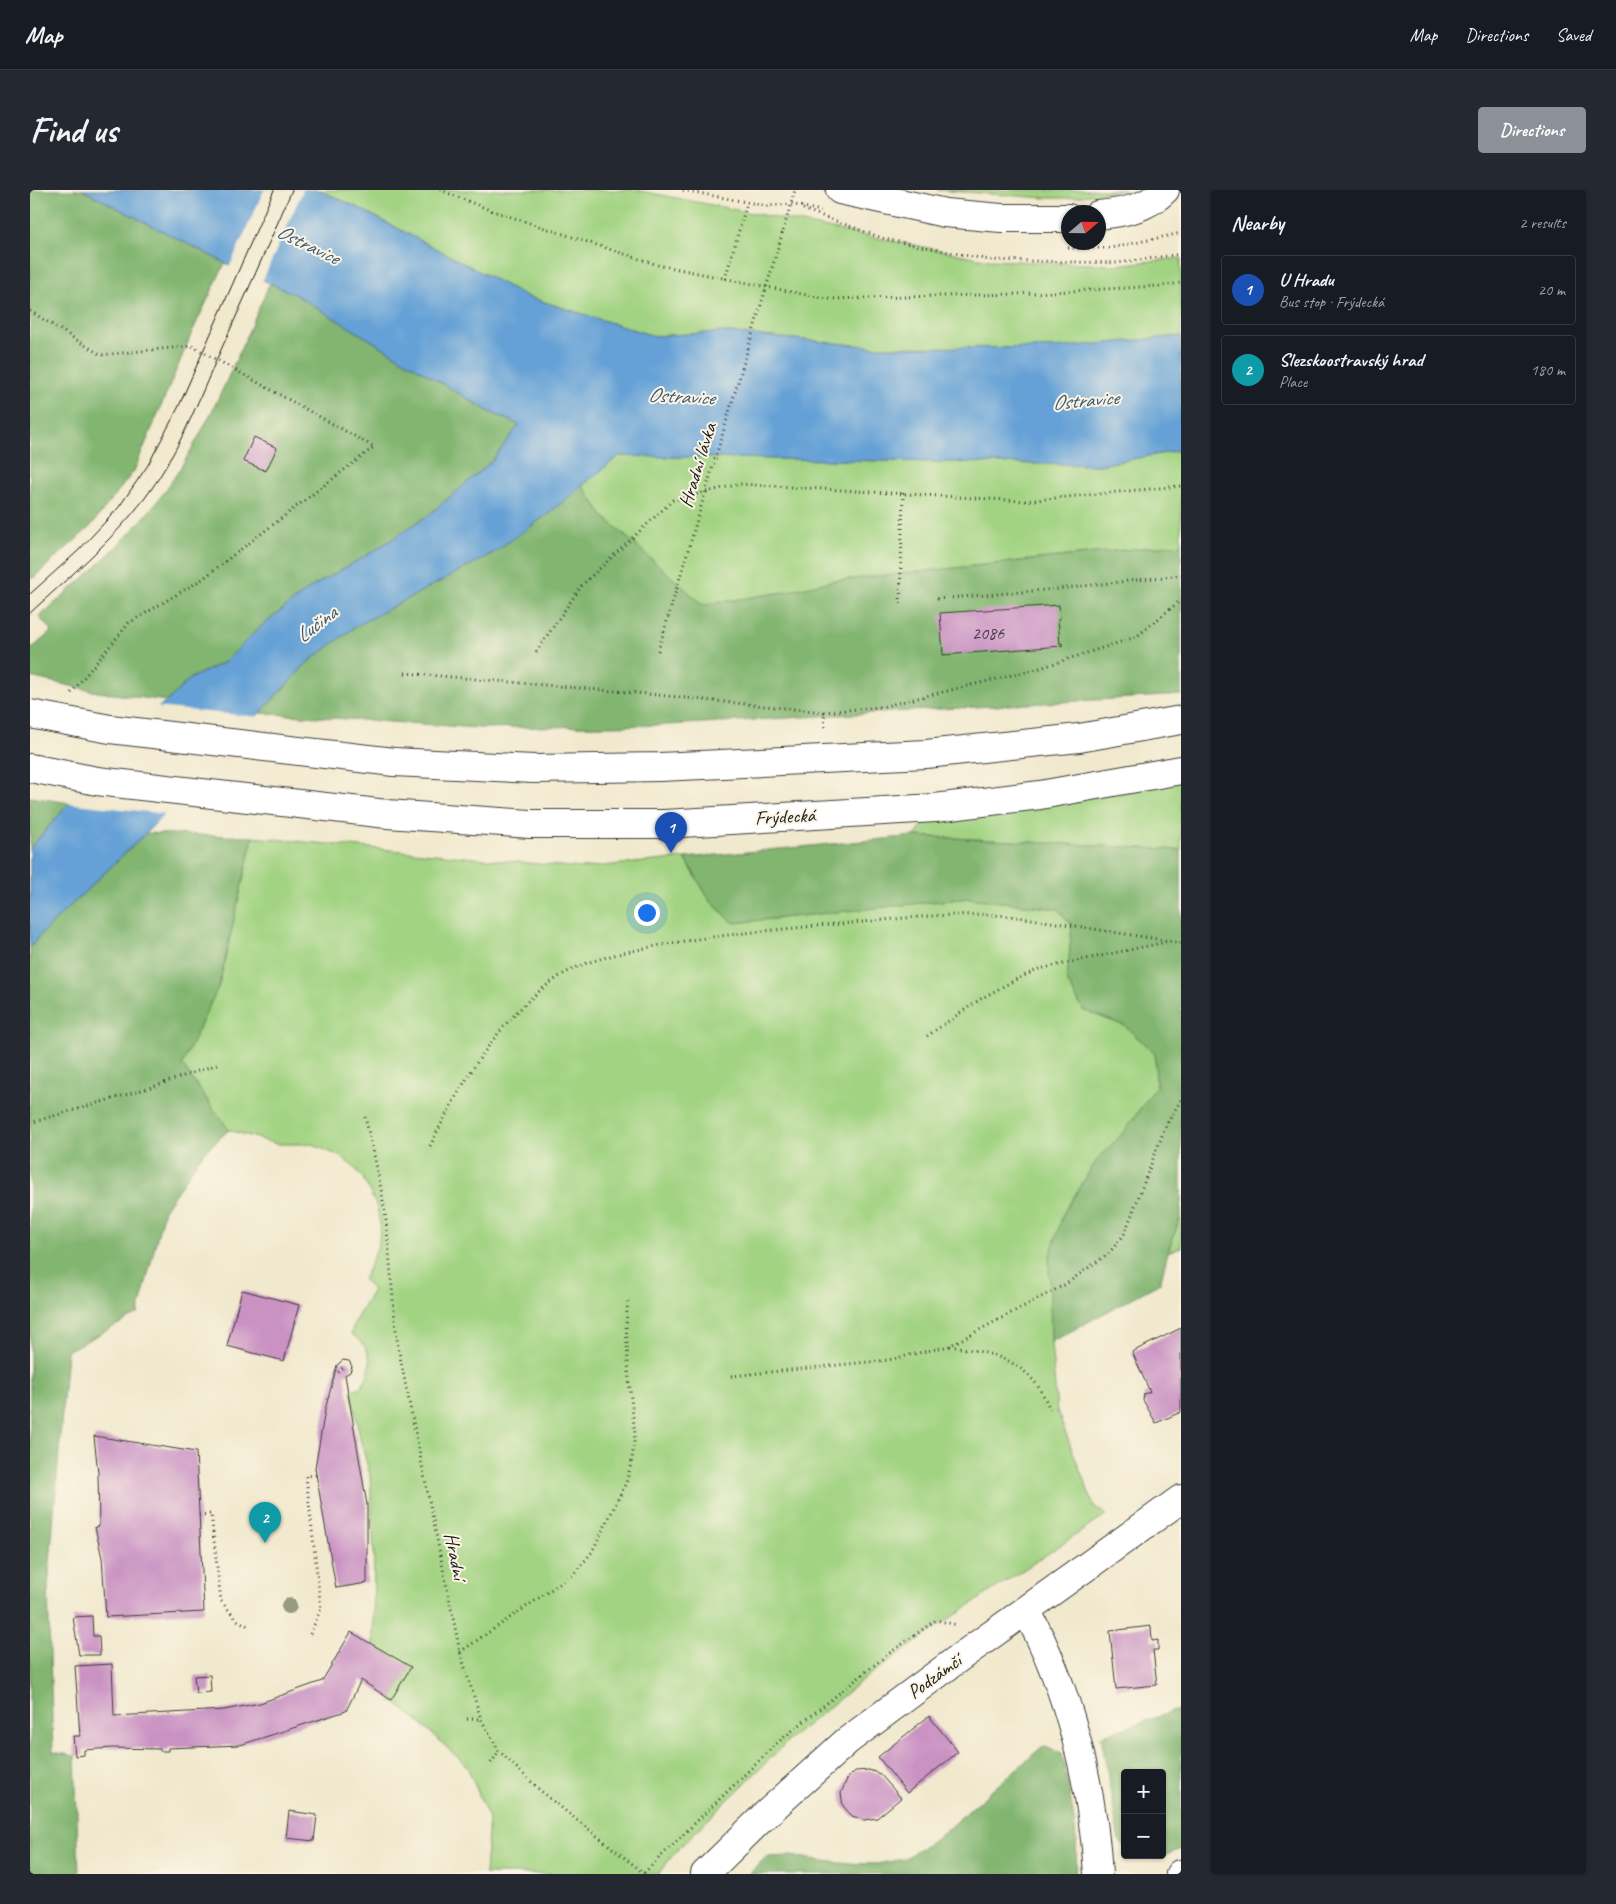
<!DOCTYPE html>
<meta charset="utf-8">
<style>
:root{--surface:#171b24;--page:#242831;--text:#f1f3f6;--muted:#9ea1a6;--line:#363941;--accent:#8c9099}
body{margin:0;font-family:Caveat,sans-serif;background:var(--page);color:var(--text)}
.controls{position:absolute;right:15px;bottom:15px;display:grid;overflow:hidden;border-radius:5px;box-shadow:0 1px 4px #0004}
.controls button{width:45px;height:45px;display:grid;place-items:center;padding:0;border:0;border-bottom:1px solid var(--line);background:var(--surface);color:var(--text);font:25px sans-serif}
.compass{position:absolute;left:1031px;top:15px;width:45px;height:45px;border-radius:50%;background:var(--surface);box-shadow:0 1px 4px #0004;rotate:70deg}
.you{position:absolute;left:616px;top:722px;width:18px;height:18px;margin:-12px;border:4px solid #fff;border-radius:50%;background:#1a73e8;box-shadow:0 0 0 8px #1a73e833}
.badge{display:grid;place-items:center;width:32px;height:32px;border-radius:50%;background:var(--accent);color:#fff;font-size:16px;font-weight:700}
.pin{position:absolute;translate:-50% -41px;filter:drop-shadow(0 1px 2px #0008)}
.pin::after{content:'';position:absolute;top:26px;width:18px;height:15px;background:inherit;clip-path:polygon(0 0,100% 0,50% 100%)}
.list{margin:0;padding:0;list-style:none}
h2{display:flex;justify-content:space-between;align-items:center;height:65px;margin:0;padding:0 20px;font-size:21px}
h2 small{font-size:16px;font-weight:400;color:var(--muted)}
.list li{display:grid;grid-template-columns:32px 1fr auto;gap:15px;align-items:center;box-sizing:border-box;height:70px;margin:0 10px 10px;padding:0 10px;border:1px solid var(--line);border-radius:5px}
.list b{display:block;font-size:19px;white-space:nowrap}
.list p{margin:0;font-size:16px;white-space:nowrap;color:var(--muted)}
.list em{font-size:16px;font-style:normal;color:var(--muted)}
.map{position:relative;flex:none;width:1151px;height:1684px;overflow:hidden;border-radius:5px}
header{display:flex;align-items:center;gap:30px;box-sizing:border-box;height:70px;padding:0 25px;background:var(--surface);border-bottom:1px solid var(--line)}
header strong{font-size:24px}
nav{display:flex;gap:28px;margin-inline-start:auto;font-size:18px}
.intro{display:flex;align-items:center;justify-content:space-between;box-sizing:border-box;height:120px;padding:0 30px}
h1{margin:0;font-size:35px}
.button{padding:12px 22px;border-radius:5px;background:var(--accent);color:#fff;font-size:18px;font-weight:700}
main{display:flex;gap:30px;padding:0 30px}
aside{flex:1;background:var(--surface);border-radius:5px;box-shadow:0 1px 4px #0004}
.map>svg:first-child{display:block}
.green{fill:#a2d382;stroke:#5f784f}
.forest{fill:#81b570;stroke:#4e6846}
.water{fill:#65a1d6;stroke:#405e79}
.pier{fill:#f1e9ce}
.building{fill:#c992c3}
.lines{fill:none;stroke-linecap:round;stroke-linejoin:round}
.minor-casing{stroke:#3c3b37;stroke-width:30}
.major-casing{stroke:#3c3b37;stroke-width:30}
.path{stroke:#3c3b37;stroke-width:3;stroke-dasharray:1 4;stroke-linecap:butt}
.minor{stroke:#fff;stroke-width:28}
.major{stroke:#fff;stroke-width:28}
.tram{stroke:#1c1c1c;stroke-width:1}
.major-bridge-casing{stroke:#3c3b37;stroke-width:30;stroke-linecap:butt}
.path-bridge{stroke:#3c3b37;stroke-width:3;stroke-dasharray:1 4;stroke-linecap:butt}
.major-bridge{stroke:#fff;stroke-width:28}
.tree{fill:#969b80}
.labels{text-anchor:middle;stroke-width:4;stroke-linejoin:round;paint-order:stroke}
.number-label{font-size:18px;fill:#473a46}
.street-label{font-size:20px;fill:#1c1c1c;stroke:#fcf5e5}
.water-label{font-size:21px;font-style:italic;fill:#3d5870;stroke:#fcf5e5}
</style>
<header>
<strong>Map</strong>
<nav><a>Map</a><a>Directions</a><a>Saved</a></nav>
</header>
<div class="intro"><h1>Find us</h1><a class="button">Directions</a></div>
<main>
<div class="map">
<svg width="1151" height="1684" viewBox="0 0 1151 1684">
<rect width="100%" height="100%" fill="#fcf5e5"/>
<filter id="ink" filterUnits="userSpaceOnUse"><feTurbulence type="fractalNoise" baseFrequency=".02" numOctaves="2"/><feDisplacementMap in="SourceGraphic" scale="10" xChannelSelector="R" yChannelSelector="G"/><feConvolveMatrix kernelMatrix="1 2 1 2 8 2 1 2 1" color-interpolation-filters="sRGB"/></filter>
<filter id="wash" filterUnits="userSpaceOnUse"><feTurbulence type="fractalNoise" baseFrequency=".0096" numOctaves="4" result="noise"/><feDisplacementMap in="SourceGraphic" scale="20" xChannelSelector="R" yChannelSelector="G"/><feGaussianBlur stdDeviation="1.12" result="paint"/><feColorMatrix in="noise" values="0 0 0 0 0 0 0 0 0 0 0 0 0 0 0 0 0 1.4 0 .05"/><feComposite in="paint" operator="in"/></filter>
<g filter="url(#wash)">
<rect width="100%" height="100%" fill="#f1e9ce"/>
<path class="green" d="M 289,0 L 606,0 L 959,70 L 1084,75 L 1151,68 L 1151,146 L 1025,158 L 846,157 L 691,142 L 624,146 L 498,107 L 327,17 Z
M 907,0 L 1095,0 L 1039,8 L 1015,8 Z
M 1151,260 L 1151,354 L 802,391 L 773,399 L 673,415 L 573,326 L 552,295 L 589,266 L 1070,275 Z
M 1151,580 L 1151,660 L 885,646 L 905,618 Z
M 223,647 L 552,678 L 655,668 L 680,711 L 704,733 L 939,708 L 1028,719 L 1042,736 L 1037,791 L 1053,820 L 1095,836 L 1126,864 L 1126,897 L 1093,943 L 1066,971 L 1021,1152 L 1027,1221 L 1064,1316 L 1076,1325 L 907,1437 L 830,1492 L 761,1548 L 648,1659 L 628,1684 L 455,1684 L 459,1629 L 437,1576 L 387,1530 L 361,1510 L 380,1477 L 343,1455 L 344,1365 L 340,1285 L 330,1248 L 321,1200 C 327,1199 331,1197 334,1192 C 346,1173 338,1154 321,1144 L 325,1131 L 343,1100 L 333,1089 L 338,1080 L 349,1053 L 350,1035 L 347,1017 L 333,988 L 323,976 L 309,966 L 282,954 L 247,954 L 199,940 L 152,875 L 189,795 Z
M 1151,1025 L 1151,1057 L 1138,1062 Z"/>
<path class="forest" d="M 0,0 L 52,0 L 195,73 L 163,140 L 104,281 L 60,337 L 2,389 L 0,387 Z
M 240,93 L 264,104 L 458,221 L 489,235 L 461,272 L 400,324 L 344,361 L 280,398 L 228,439 L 195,472 L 161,488 L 137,511 L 68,502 L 0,487 L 0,460 L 22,441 L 9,427 C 46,394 85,362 117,324 C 173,257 204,172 240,93 Z
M 552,295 L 573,326 L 673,415 L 754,402 L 802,391 L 1151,354 L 1151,505 L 638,535 L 448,538 L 230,523 L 278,472 L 325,437 L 463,363 L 518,324 Z
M 0,607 L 40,613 L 0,658 Z
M 116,643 L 223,647 L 189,795 L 152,875 L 199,940 L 174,962 L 134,1020 L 108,1124 L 37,1161 L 18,1398 L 23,1562 L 45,1566 L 49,1684 L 0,1684 L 0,758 L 9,746 Z
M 885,646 L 1151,660 L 1151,1025 L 1138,1062 L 1130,1093 L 1021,1152 L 1019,1069 L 1033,1024 L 1066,971 L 1093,943 L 1126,897 L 1125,864 L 1095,836 L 1053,820 L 1037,791 L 1042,735 L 1028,719 L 939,708 L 704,733 L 680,711 L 655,668 Z
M 1151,1519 L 1151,1659 L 1128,1668 L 1104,1666 L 1132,1665 L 1132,1583 L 1095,1583 L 1095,1657 L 1089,1651 L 1071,1546 Z
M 1013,1556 L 1032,1564 C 1038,1598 1051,1651 1045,1684 L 719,1684 L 736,1667 L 761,1666 L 809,1673 L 847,1674 L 874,1669 L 906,1649 Z"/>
<path class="water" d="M 52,0 L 289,0 L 327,17 L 498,107 L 624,146 L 691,142 L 846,157 L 1025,158 L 1151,146 L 1151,260 L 1070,275 L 589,266 L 518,324 L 463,363 L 325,437 L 278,472 L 116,643 L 9,746 L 0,758 L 0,658 L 113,529 L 137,511 L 161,488 L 195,472 L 228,439 L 280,398 L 344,361 L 400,324 L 461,272 L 489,235 L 458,221 L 264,104 L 195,73 Z"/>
<path class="pier" d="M 234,0 L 273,0 L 232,92 L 199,78 Z
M 125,517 L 230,527 L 137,624 L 37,613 L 111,527 Z"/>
<g id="blocks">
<path class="building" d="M 224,247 L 247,258 L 236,281 L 213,271 Z
M 1029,415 L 1030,429 L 1028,429 L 1030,454 L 1032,453 L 1032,456 L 913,465 L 910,423 Z
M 212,1100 L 269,1115 L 254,1171 L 197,1156 Z
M 1151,1138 L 1151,1222 L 1126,1233 L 1113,1210 L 1114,1204 L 1120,1202 L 1102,1162 Z
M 313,1170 L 319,1171 L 322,1176 L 320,1182 L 315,1185 L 337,1315 L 337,1393 L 306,1398 L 285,1278 L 295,1220 L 307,1175 Z
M 64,1246 L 166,1262 L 174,1422 L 76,1427 L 72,1368 L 65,1337 L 69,1336 L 68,1283 Z
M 62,1426 L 63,1446 L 69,1446 L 70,1465 L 49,1465 L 43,1427 Z
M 1121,1436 L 1122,1451 L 1128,1450 L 1128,1460 L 1123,1460 L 1127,1495 L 1086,1499 L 1080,1441 Z
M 321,1442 L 381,1477 L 361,1510 L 331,1490 L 316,1521 L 210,1555 L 138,1558 L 138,1561 L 130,1561 L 130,1559 L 82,1558 L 54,1560 L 54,1565 L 45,1566 L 43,1546 L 50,1546 L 45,1476 L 82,1474 L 84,1526 L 194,1520 L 230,1513 L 292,1491 Z
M 180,1485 L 181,1502 L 166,1503 L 164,1486 Z
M 899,1526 L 928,1562 L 877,1603 L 848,1567 Z
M 839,1580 L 850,1584 L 871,1608 L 847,1628 L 834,1630 L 822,1626 L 813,1616 L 811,1603 L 817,1589 L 825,1581 Z
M 259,1621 L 287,1625 L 284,1651 L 256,1648 Z"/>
</g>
</g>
<g filter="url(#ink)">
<use href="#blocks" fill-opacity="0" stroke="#3c3b37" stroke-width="1"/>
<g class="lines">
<defs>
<path id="minor" d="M 810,0 L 915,23 L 971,28 L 1038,28
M 1068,25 C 1092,23 1118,18 1135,0
M 996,1420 C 1038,1497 1063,1596 1068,1684
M 675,1684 L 734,1626 L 817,1551 L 929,1468 L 1151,1309
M 1150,1684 L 1151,1684"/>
<path id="major" d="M 364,572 L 504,579 L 630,577 L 896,564 L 1049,548 L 1151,530
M 0,578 L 67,591 L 357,624 L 500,634 L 634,634 L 905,618 L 1010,605 L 1151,580"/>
</defs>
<use href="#minor" class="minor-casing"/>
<use href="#major" class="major-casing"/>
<path class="path" d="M 410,0 L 460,20 L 628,75 L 797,109 L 987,104 L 1129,96 L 1151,93
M 653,0 L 737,16 L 761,14 L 791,21
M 773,19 L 855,49 L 959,70 L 1088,73 L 1151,64
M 753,41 L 765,0
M 1038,58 L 1081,58 L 1151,43
M 695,89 L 717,13
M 0,121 L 71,165 L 162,156 L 344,257 L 171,390 L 99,433 L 41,503
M 907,409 L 1027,399 L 1151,385
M 870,414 L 873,303
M 506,462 L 552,395 L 643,310 L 710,294 L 994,311 L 1151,296
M 375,483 L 607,503 L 794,522 L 795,541
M 794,522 L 851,517 L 1007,479 L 1106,447 L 1151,410
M 897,846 L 952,808 L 983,791 L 1009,779 L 1136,752
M 335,927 C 344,964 353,1002 357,1040 C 361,1079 363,1118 368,1157 L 430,1462 L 451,1529 L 469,1561 L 513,1603 L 615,1684
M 0,933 L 122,897 L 188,874
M 400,956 C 431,894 468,828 527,788 C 551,772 582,765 611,759 C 672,746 734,741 796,735 C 851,731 907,723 962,725 C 990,726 1018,732 1046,736 C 1081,742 1116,747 1151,753
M 920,1156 C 949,1161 981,1165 1002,1189 C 1010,1197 1015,1209 1020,1219
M 308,1182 L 314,1177
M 701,1186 L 858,1170 L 919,1156 L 1036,1094 L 1079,1063 L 1094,1045 L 1136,935 L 1151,910
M 169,1325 L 181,1324 L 191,1411 L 207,1430 L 218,1436
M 280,1444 L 291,1419 L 276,1286 L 286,1285
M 430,1462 L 544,1384 L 562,1362 L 596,1293 L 602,1270 L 605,1244 L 599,1191 L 596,1134 L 598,1108
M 437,1529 L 451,1529
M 461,1573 L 469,1561
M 614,1683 L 747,1553 L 857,1465 L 906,1430 L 927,1435"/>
<use href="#minor" class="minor"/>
<use href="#major" class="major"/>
<path class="tram" d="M 0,404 L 48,361 L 89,317 L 118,275 L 148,218 L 244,0
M 0,423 C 40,386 82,351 115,308 C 146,267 165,219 185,173 C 211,116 237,58 262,0"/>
<defs>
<path id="major-bridge" d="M 0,524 L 80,539 L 364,572"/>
</defs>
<use href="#major-bridge" class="major-bridge-casing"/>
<path class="path-bridge" d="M 628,461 L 753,41"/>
<use href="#major-bridge" class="major-bridge"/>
</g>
<circle class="tree" cx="259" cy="1416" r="8"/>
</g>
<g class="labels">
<g class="number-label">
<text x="958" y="449">2086</text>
</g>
<g class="street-label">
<text transform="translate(667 275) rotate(-73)" y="7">Hradní lávka</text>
<text transform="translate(755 626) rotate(-3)" y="7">Frýdecká</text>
<text transform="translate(426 1366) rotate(79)" y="7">Hradní</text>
<text transform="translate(904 1486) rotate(-36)" y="7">Podzámčí</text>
</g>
<g class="water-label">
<text transform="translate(278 54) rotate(26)" y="7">Ostravice</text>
<text transform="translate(651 206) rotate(3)" y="7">Ostravice</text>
<text transform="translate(1055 210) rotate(-5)" y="7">Ostravice</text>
<text transform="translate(286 434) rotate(-37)" y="7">Lučina</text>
</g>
</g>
</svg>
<div class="controls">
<button>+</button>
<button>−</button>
</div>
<svg class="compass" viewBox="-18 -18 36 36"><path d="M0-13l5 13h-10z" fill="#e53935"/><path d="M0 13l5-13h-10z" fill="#9ea1a6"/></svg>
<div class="you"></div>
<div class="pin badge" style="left:641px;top:663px;background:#1a4fb4">1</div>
<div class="pin badge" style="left:235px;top:1353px;background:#0f9aa8">2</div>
</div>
<aside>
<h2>Nearby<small>2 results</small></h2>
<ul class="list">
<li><span class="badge" style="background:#1a4fb4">1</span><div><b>U Hradu</b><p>Bus stop · Frýdecká</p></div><em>20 m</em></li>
<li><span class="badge" style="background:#0f9aa8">2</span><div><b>Slezskoostravský hrad</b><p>Place</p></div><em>180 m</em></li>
</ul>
</aside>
</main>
